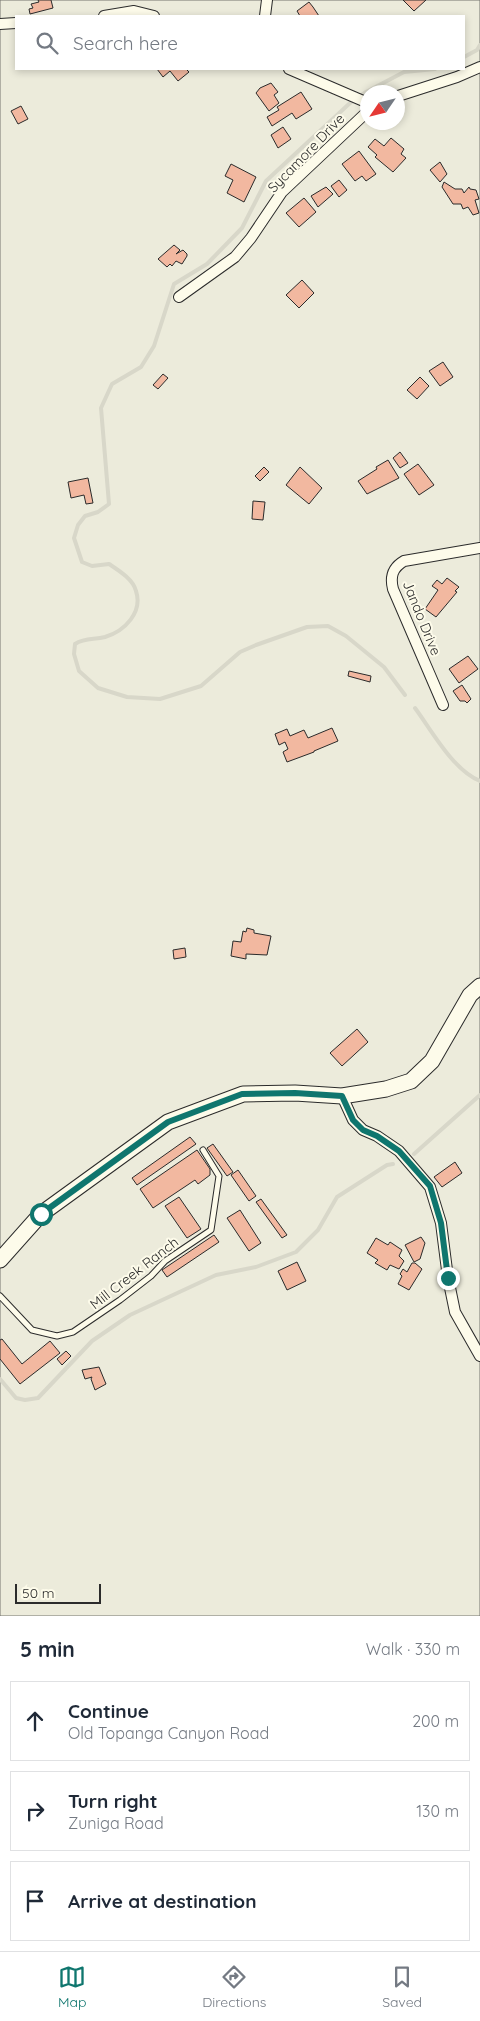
<!DOCTYPE html>
<meta charset="utf-8">
<style>
:root{--surface:#fff;--page:#f2f2f3;--text:#1f2937;--muted:#747a83;--line:#e0e1e3;--accent:#0f766e}
body{margin:0;font-family:Quicksand,sans-serif;background:var(--page);color:var(--text)}
.compass{position:absolute;left:360px;top:85px;width:45px;height:45px;border-radius:50%;background:var(--surface);box-shadow:0 2px 8px #0003;rotate:235deg}
.scale{position:absolute;left:15px;bottom:12px;width:86px;box-sizing:border-box;padding-left:5px;border:2px solid #2b2b2b;border-top:0;font-size:14px;line-height:18px;white-space:nowrap;color:#2b2b2b;-webkit-text-stroke:4px #fdfbea;paint-order:stroke}
.stop{position:absolute;width:15px;height:15px;margin:-11px;border:4px solid #0f766e;border-radius:50%;background:#fff}
.stop.end{background:#0f766e;border-color:#fff;box-shadow:0 1px 5px #0008}
.list{margin:0;padding:0;list-style:none}
h2{display:flex;justify-content:space-between;align-items:center;height:65px;margin:0;padding:0 20px;font-size:21px}
h2 small{font-size:16px;font-weight:400;color:var(--muted)}
.list li{display:grid;grid-template-columns:32px 1fr auto;gap:15px;align-items:center;box-sizing:border-box;height:80px;margin:0 10px 10px;padding:0 10px;border:1px solid var(--line);border-radius:0px}
.list b{display:block;font-size:19px;white-space:nowrap}
.list p{margin:0;font-size:16px;white-space:nowrap;color:var(--muted)}
.list em{font-size:16px;font-style:normal;color:var(--muted)}
.icon{flex:none;width:28px;height:28px;fill:none;stroke:currentColor;stroke-width:2;stroke-linecap:round;stroke-linejoin:round}
.map{position:relative;flex:none;width:480px;height:1616px;overflow:hidden}
.search{position:absolute;background:var(--surface);box-shadow:0 2px 8px #0003;left:15px;right:15px;top:15px;height:55px;display:flex;align-items:center;gap:12px;box-sizing:border-box;padding:0 18px;border-radius:0px;color:var(--muted);font-size:19px}
.sheet{height:335px;background:var(--surface)}
nav{display:flex;justify-content:space-around;align-items:center;box-sizing:border-box;height:70px;border-top:1px solid var(--line);background:var(--surface);font-size:14px;color:var(--muted)}
nav a{display:grid;justify-items:center;gap:2px}
nav .on{color:var(--accent)}
.map>svg:first-child{display:block}
.green{fill:#ecebdb;stroke:#74746e;fill-rule:evenodd}
.lines{fill:none;stroke-linecap:round;stroke-linejoin:round}
.stream{stroke:#d8d7c9;stroke-width:4}
.building{fill:#f2b8a0;stroke:#2b2b2b}
.lane-casing{stroke:#2b2b2b;stroke-width:7}
.street-casing{stroke:#2b2b2b;stroke-width:12}
.secondary-casing{stroke:#2b2b2b;stroke-width:17}
.lane{stroke:#fdfbea;stroke-width:5}
.street{stroke:#fdfbea;stroke-width:10}
.secondary{stroke:#fdfbea;stroke-width:15}
.route{stroke:#0f766e;stroke-width:6}
.labels{text-anchor:middle;stroke-width:4;stroke-linejoin:round;paint-order:stroke}
.street-label{font-size:14px;fill:#2b2b2b;stroke:#fdfbea}
</style>
<div class="map">
<svg width="480" height="1616" viewBox="0 0 480 1616">
<rect width="100%" height="100%" fill="#fdfbea"/>
<path class="green" d="M 0,0 L 480,0 L 480,1616 L 0,1616 ZM 16,16 L 464,16 L 464,69 L 16,69 ZM 368,92 L 398,92 L 398,122 L 368,122 Z"/>
<g class="lines">
<path class="stream" d="M 464,57 L 477,50 L 480,45
M 405,695 L 384,667 L 346,636 L 328,626 L 307,627 L 256,645 L 240,652 L 201,686 L 160,699 L 127,697 L 98,688 L 79,671 L 74,654 L 75,644 C 85,637 94,640 105,637 C 125,631 143,612 136,591 C 133,579 118,570 109,564 L 92,566 L 82,562 L 74,538 L 78,525 L 85,516 L 98,512 L 109,504 L 101,408 L 112,384 L 141,367 L 154,346 L 174,284 L 207,264 L 242,228 L 266,181 L 350,103 L 366,92 L 404,72 L 435,69
M 415,708 C 432,731 453,770 480,781
M 414,1154 L 480,1095
M 0,1379 L 16,1398 L 25,1400 L 38,1398 L 92,1341 L 130,1315 L 216,1275 L 256,1267 L 296,1252 L 318,1230 L 337,1197 L 387,1165 L 393,1164"/>
</g>
<path class="building" d="M 38,0 L 51,0 L 53,8 L 30,14 L 29,9 L 33,8 L 31,4 L 39,2 Z
M 403,0 L 426,0 L 414,11 Z
M 309,2 L 313,7 L 319,16 L 300,16 L 297,11 Z
M 157,69 L 186,69 L 189,72 L 178,81 L 170,71 L 163,77 Z
M 271,83 L 278,92 L 274,95 L 279,103 L 269,111 L 256,93 L 260,88 Z
M 301,92 L 312,109 L 296,119 L 292,113 L 272,126 L 267,117 L 279,110 L 277,107 Z
M 21,106 L 28,119 L 18,124 L 11,111 Z
M 283,127 L 291,139 L 278,148 L 271,135 Z
M 391,138 L 404,149 L 401,154 L 406,158 L 393,172 L 375,157 L 377,155 L 368,147 L 375,139 L 384,146 Z
M 359,151 L 376,174 L 366,181 L 362,176 L 355,181 L 342,164 Z
M 440,162 L 447,174 L 440,182 L 430,170 Z
M 231,164 L 256,177 L 244,202 L 227,193 L 233,180 L 225,176 Z
M 339,180 L 347,190 L 339,197 L 331,186 Z
M 444,182 L 455,189 L 462,189 L 464,193 L 469,187 L 470,189 L 476,190 L 479,199 L 475,200 L 479,213 L 473,215 L 468,207 L 463,209 L 461,204 L 453,204 L 442,187 Z
M 326,187 L 333,194 L 318,207 L 311,196 Z
M 304,198 L 316,212 L 299,227 L 286,213 Z
M 174,245 L 180,250 L 176,254 L 183,250 L 187,254 L 187,256 L 182,264 L 176,261 L 172,266 L 170,264 L 167,267 L 158,259 Z
M 302,280 L 314,293 L 299,308 L 286,295 Z
M 443,362 L 453,377 L 440,386 L 429,371 Z
M 163,374 L 168,378 L 158,389 L 153,385 Z
M 420,377 L 429,386 L 417,399 L 407,390 Z
M 400,452 L 408,463 L 400,468 L 393,458 Z
M 388,460 L 399,478 L 367,494 L 358,481 L 377,469 L 376,467 Z
M 418,464 L 434,485 L 419,495 L 404,474 Z
M 264,467 L 269,472 L 260,481 L 255,476 Z
M 300,467 L 322,488 L 309,504 L 286,485 Z
M 88,478 L 93,503 L 86,504 L 84,495 L 71,498 L 68,482 Z
M 253,501 L 265,502 L 263,520 L 252,519 Z
M 447,578 L 459,587 L 455,591 L 457,592 L 436,617 L 425,609 L 438,590 L 432,586 L 437,580 L 442,584 Z
M 468,656 L 478,669 L 459,683 L 449,669 Z
M 349,671 L 371,676 L 370,682 L 348,676 Z
M 462,685 L 471,699 L 467,703 L 465,701 L 460,701 L 453,691 Z
M 332,728 L 338,741 L 314,751 L 314,752 L 287,762 L 283,752 L 288,749 L 285,742 L 279,745 L 275,734 L 287,729 L 290,736 L 304,730 L 308,738 Z
M 247,928 L 254,930 L 254,933 L 271,936 L 267,955 L 246,954 L 246,959 L 231,956 L 233,941 L 241,942 L 243,931 L 246,932 Z
M 185,948 L 186,957 L 174,959 L 173,950 Z
M 357,1029 L 368,1042 L 342,1066 L 330,1053 Z
M 190,1137 L 196,1144 L 137,1185 L 132,1178 Z
M 213,1144 L 233,1172 L 227,1176 L 207,1148 Z
M 197,1150 L 210,1169 L 210,1175 L 198,1184 L 195,1180 L 153,1208 L 140,1189 Z
M 455,1162 L 462,1173 L 442,1187 L 434,1177 Z
M 238,1170 L 256,1196 L 249,1201 L 231,1175 Z
M 179,1197 L 201,1229 L 187,1238 L 165,1206 Z
M 261,1199 L 287,1235 L 282,1238 L 256,1202 Z
M 240,1210 L 261,1243 L 249,1251 L 227,1218 Z
M 214,1235 L 219,1242 L 167,1277 L 162,1270 Z
M 421,1237 L 425,1243 L 420,1259 L 414,1262 L 405,1245 Z
M 376,1238 L 388,1245 L 390,1242 L 402,1250 L 399,1256 L 404,1261 L 399,1269 L 390,1265 L 387,1270 L 375,1263 L 378,1260 L 367,1253 Z
M 297,1262 L 306,1281 L 287,1290 L 278,1271 Z
M 412,1263 L 415,1263 L 422,1269 L 409,1290 L 398,1284 L 402,1276 L 400,1274 L 403,1269 L 407,1272 Z
M 2,1339 L 22,1364 L 50,1341 L 60,1353 L 20,1384 L 0,1359 L 0,1340 Z
M 66,1351 L 71,1356 L 62,1365 L 57,1359 Z
M 99,1367 L 106,1384 L 95,1390 L 91,1379 L 92,1377 L 85,1379 L 82,1370 Z"/>
<g class="lines">
<defs>
<path id="lane" d="M 0,1296 L 32,1330 L 57,1336 L 73,1332 L 120,1300 L 151,1276 L 165,1261 L 211,1230 L 219,1176 L 203,1150"/>
<path id="street" d="M 104,16 L 134,11 L 154,16
M 265,16 L 267,0
M 0,24 L 16,23
M 289,69 L 368,103
M 398,96 L 457,77 L 480,67
M 179,297 L 235,257 L 251,238 L 282,192 L 368,111
M 443,705 L 393,589 C 390,577 392,568 404,561 L 480,548
M 342,1096 L 353,1120 L 363,1130 L 377,1136 L 399,1151 L 430,1187 L 441,1223 L 448,1278 L 455,1312 L 480,1356"/>
<path id="secondary" d="M 0,1260 L 41,1214 L 168,1122 L 243,1094 L 295,1093 L 342,1096 L 386,1089 L 411,1081 L 432,1061 L 470,995 L 480,986"/>
</defs>
<use href="#lane" class="lane-casing"/>
<use href="#street" class="street-casing"/>
<use href="#secondary" class="secondary-casing"/>
<use href="#lane" class="lane"/>
<use href="#street" class="street"/>
<use href="#secondary" class="secondary"/>
</g>
<g class="lines">
<path class="route" d="M 41,1214 L 168,1122 L 242,1094 L 295,1093 L 342,1096 L 353,1120 L 363,1130 L 377,1136 L 399,1151 L 430,1186 L 441,1223 L 448,1278"/>
</g>
<g class="labels">
<g class="street-label">
<text transform="translate(306 153) rotate(-46)" y="5">Sycamore Drive</text>
<text transform="translate(422 618) rotate(68)" y="5">Jando Drive</text>
<text transform="translate(134 1273) rotate(-38)" y="5">Mill Creek Ranch</text>
</g>
</g>
</svg>
<svg class="compass" viewBox="-18 -18 36 36"><path d="M0-13l5 13h-10z" fill="#e53935"/><path d="M0 13l5-13h-10z" fill="#747a83"/></svg>
<div class="scale">50 m</div>
<div class="stop" style="left:41px;top:1214px"></div>
<div class="stop end" style="left:448px;top:1278px"></div>
<div class="search"><svg class="icon" aria-label="search" viewBox="0 0 24 24"><circle cx="10" cy="10" r="6"/><path d="M15 15l6 6"/></svg>Search here</div>
</div>
<section class="sheet">
<h2>5 min<small>Walk · 330 m</small></h2>
<ul class="list">
<li><svg class="icon" aria-label="ahead" viewBox="0 0 24 24"><path d="M12 20V5M6 11l6-6 6 6"/></svg><div><b>Continue</b><p>Old Topanga Canyon Road</p></div><em>200 m</em></li>
<li><svg class="icon" aria-label="right" viewBox="0 0 24 24"><path d="M7 20v-9h11M14 6l5 5-5 5"/></svg><div><b>Turn right</b><p>Zuniga Road</p></div><em>130 m</em></li>
<li><svg class="icon" aria-label="arrive" viewBox="0 0 24 24"><path d="M6 21V4h12l-3 4 3 4H6"/></svg><div><b>Arrive at destination</b></div></li>
</ul>
</section>
<nav>
<a class="on"><svg class="icon" aria-label="map" viewBox="0 0 24 24"><path d="M3 6l6-2 6 2 6-2v14l-6 2-6-2-6 2zM9 4v14M15 6v14"/></svg>Map</a>
<a><svg class="icon" aria-label="directions" viewBox="0 0 24 24"><path d="M12 3l9 9-9 9-9-9zM9 14v-3h6M13 9l2 2-2 2"/></svg>Directions</a>
<a><svg class="icon" aria-label="saved" viewBox="0 0 24 24"><path d="M7 4h10v16l-5-4-5 4z"/></svg>Saved</a>
</nav>
